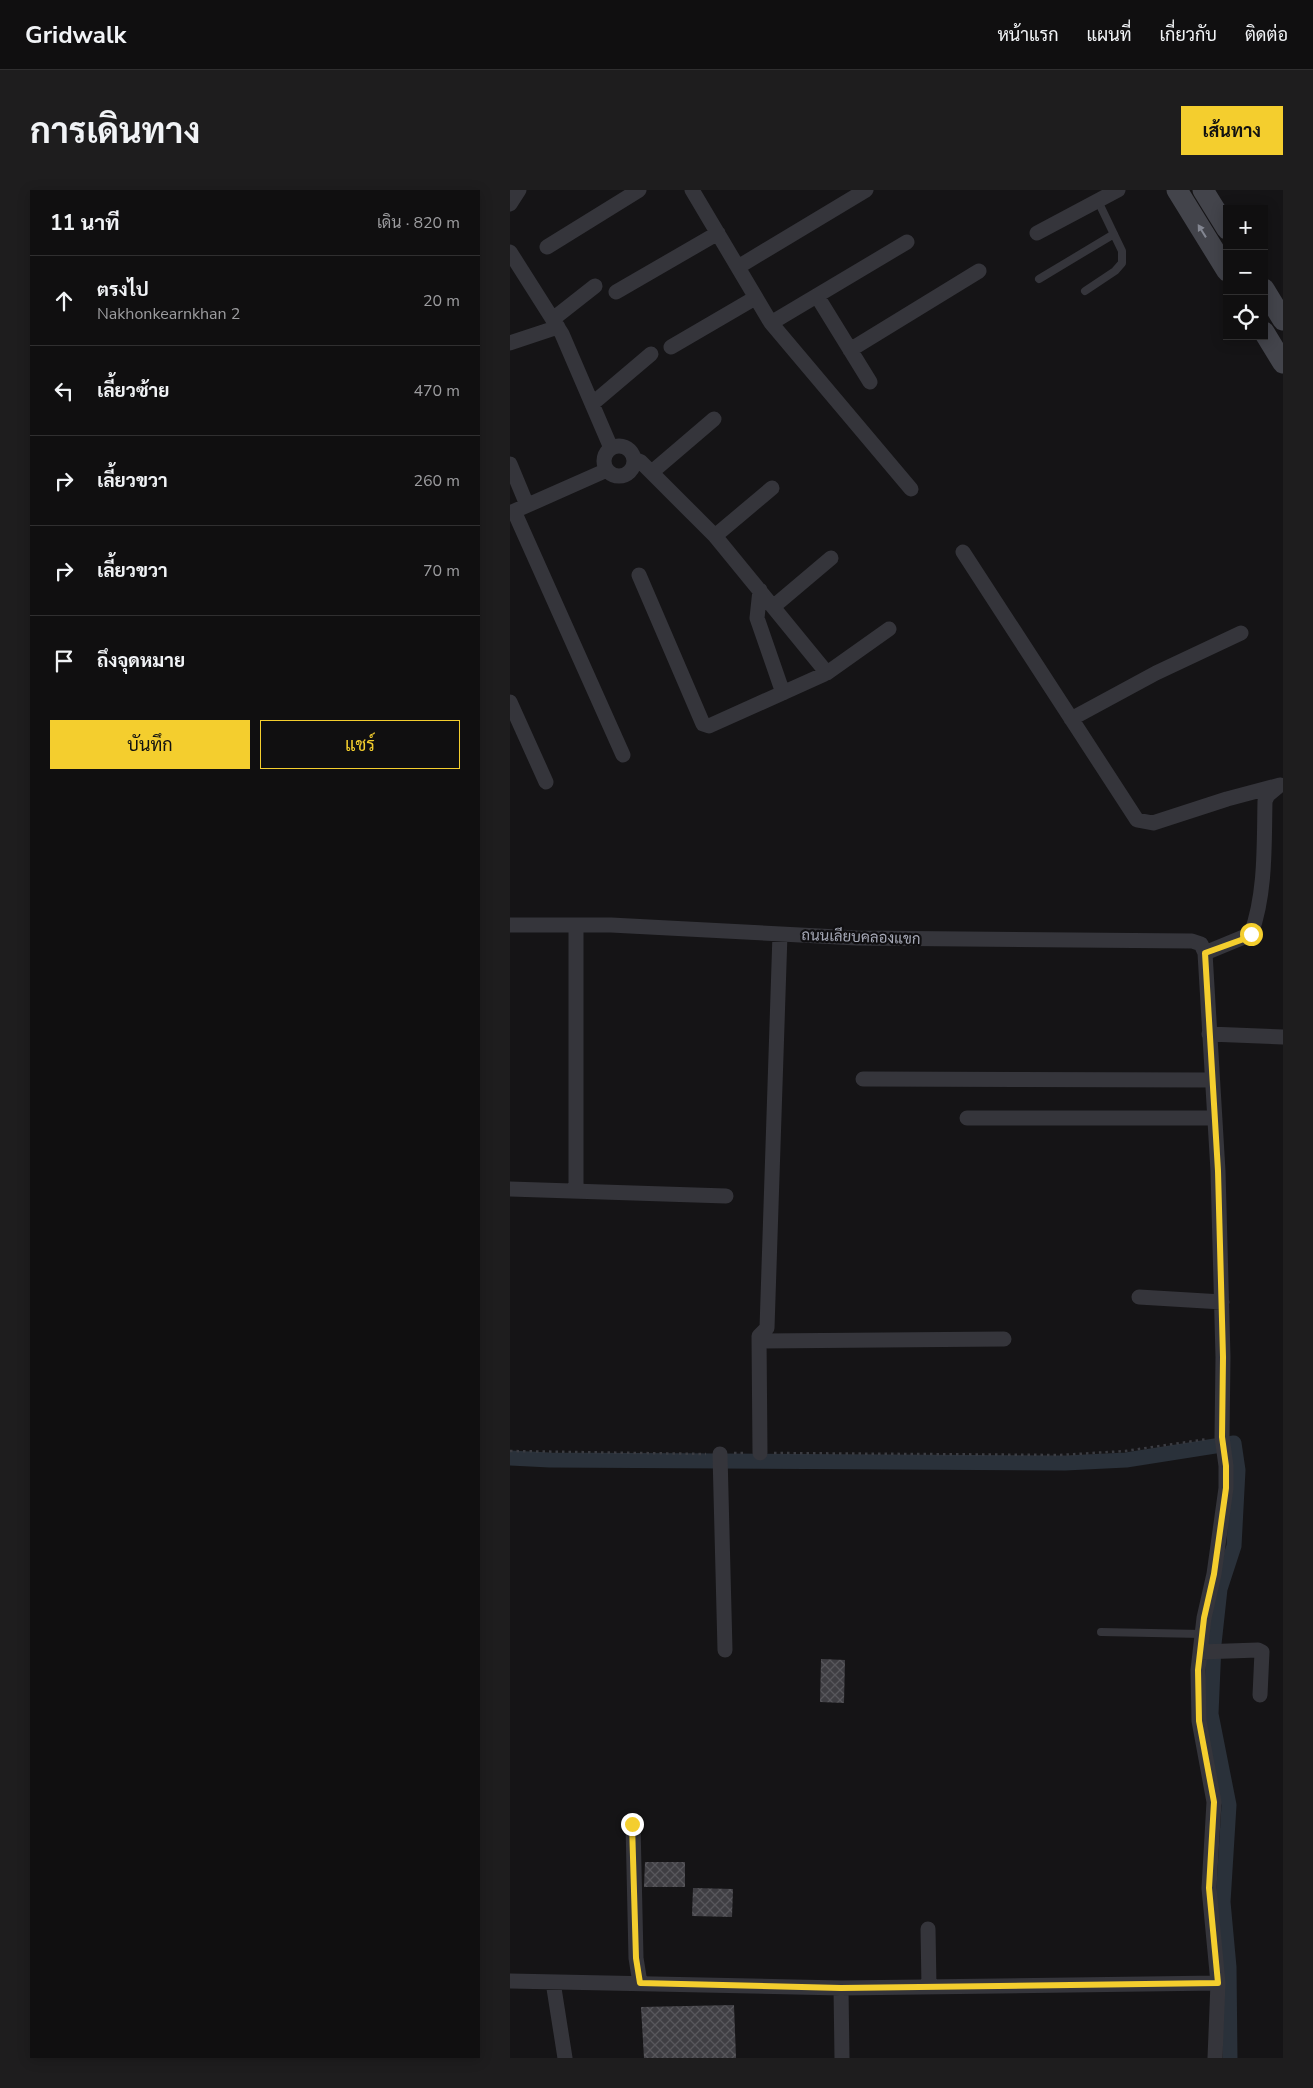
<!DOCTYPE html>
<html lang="th">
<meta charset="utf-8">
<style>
:root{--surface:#100f10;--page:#1e1d1e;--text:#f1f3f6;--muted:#9c9c9f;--line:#302f30;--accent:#f4ce2e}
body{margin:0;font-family:"Nunito Sans",Sarabun,sans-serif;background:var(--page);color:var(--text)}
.controls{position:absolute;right:15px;top:15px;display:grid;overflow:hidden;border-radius:0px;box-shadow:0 2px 12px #0003}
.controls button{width:45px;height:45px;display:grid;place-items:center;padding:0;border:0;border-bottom:1px solid var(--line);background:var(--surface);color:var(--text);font:25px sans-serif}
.stop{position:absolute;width:15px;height:15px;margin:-11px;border:4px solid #f4ce2e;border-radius:50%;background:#fff}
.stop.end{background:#f4ce2e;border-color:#fff;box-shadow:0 1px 5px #0008}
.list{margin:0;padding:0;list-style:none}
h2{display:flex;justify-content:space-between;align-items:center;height:65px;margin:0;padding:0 20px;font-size:21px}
h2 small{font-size:16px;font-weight:400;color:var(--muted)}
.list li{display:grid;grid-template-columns:32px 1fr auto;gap:15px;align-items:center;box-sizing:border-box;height:90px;padding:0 20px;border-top:1px solid var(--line)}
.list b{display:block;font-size:19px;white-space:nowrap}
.list p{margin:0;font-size:16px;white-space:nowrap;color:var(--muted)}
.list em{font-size:16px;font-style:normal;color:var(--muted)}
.actions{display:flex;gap:10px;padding:15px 20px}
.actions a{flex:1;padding:11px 0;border:1px solid var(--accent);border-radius:0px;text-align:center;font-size:18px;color:var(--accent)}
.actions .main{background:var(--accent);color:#111}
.icon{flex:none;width:28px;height:28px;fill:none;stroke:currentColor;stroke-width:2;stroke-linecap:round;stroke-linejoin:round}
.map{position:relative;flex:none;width:773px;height:1868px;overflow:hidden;border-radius:0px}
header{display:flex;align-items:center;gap:30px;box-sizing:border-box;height:70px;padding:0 25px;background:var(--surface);border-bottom:1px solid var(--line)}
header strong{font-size:24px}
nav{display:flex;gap:28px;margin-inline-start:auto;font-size:18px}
.intro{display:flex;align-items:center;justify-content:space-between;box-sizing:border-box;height:120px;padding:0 30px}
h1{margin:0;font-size:35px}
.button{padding:12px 22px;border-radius:0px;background:var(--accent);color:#111;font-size:18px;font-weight:700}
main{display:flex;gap:30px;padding:0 30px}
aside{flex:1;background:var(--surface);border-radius:0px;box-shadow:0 2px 12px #0003}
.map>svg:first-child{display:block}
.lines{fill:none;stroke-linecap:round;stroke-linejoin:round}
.canal{stroke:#2a313a;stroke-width:15}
.building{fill:url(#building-cross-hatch)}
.path{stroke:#3b3c42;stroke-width:2.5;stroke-dasharray:2.5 4;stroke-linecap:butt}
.lane{stroke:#35353b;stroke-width:8}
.street{stroke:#35353b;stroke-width:15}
.secondary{stroke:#43444b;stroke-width:21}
.oneway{fill:#838691}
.route{stroke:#f4ce2e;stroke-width:6}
.labels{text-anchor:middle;stroke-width:4.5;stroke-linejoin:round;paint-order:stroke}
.street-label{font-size:15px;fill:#a6a9b7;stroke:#100f11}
</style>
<header>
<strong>Gridwalk</strong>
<nav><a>หน้าแรก</a><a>แผนที่</a><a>เกี่ยวกับ</a><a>ติดต่อ</a></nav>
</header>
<div class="intro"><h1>การเดินทาง</h1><a class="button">เส้นทาง</a></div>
<main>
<aside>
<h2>11 นาที<small>เดิน · 820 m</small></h2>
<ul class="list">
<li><svg class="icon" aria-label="ahead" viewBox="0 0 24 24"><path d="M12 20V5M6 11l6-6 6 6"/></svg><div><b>ตรงไป</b><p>Nakhonkearnkhan 2</p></div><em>20 m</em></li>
<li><svg class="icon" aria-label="left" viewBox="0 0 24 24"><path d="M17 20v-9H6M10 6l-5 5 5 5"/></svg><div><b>เลี้ยวซ้าย</b></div><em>470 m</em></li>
<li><svg class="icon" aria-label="right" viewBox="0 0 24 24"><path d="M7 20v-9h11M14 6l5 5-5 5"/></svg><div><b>เลี้ยวขวา</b></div><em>260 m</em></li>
<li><svg class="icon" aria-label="right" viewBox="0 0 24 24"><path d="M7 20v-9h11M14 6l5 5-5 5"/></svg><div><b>เลี้ยวขวา</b></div><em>70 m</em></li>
<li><svg class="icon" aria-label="arrive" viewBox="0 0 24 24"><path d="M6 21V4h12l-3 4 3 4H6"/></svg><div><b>ถึงจุดหมาย</b></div></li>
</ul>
<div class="actions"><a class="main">บันทึก</a><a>แชร์</a></div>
</aside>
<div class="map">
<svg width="773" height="1868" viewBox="0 0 773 1868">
<defs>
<pattern id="building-cross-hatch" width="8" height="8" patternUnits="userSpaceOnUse" patternTransform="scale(1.25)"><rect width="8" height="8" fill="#3f3e43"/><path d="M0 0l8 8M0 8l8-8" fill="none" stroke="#58575c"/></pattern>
</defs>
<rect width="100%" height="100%" fill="#151416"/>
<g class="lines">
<path class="canal" d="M 0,1268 L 40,1270 L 555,1273 L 616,1270 L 724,1253 L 728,1280 L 724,1356 L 710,1399 L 704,1454 L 701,1524 L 719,1615 L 713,1712 L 719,1777 L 720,1868"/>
</g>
<path class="building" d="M 311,1469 L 335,1470 L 334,1513 L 310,1512 Z
M 135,1672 L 175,1672 L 175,1697 L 134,1697 Z
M 183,1698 L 223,1699 L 222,1727 L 182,1726 Z
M 224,1815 L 226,1868 L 134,1868 L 131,1817 Z"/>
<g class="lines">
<path class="path" d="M 0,1261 L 196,1264
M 224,1263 L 236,1263
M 264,1263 L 550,1265 L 615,1261 L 698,1249"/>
<path class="lane" d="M 529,89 L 604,44
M 575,101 L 605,81 L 612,73 L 612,61 L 588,11
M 591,1442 L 692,1444"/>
<path class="street" d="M 182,0 L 261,133 L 401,299
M 0,14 L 9,0
M 527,43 L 608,0
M 37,57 L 129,0
M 0,62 L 52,144 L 101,258
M 228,77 L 356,0
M 106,102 L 208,43
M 307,106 L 360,192
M 43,129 L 85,96
M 261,133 L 397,52
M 0,153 L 48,137
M 161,157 L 245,108
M 340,160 L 469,81
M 82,214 L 141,164
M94 271a15 15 0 1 1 30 0a15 15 0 1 1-30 0Z
M 124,269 L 131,272 L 205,346 L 317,483
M 0,274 L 17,315
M 142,282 L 204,229
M 4,321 L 113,565
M 0,323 L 97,280
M 205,346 L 262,298
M 453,362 L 627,630 L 643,633 L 717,609 L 770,595
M 129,385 L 193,534 L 199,536 L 317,483 L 379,439
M 250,400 L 247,428 L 273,503
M 263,417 L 321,368
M 0,512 L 36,592
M 561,529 L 646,483 L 731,443
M 0,735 L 101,735 L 347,748 L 682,751 L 691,754 L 695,763 L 708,981 L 713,1167 L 712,1247 L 716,1276 L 716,1298 L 704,1384 L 694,1428 L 688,1480 L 689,1531 L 704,1612 L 699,1698 L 708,1793 L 705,1868
M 66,735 L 66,1001
M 695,763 L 741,744 C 756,703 754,654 755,611 L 758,605 L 770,595
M 699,844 L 773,847
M 353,889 L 702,890
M 457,928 L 705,928
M 0,999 L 216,1006
M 629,1107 L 712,1112
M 249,1151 L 494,1149
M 250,1263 L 249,1146 L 257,1138 L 270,744
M 210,1264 L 215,1460
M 690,1462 L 748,1460 L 752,1462 L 750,1505
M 123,1634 L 126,1768 L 130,1793
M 418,1739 L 419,1797
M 0,1791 L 331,1798 L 708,1793
M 43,1792 L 55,1868
M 331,1798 L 332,1868"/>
<path class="secondary" d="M 667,0 L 717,81
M 693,0 L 717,39
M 754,99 L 773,130
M 754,142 L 773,173"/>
</g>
<defs><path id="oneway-solid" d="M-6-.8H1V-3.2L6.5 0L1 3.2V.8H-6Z" transform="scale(1.25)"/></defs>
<use class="oneway" href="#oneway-solid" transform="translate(692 41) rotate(-122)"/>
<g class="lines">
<path class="route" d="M 122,1634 L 126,1768 L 130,1793 L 331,1798 L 708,1793 L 699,1698 L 704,1612 L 689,1531 L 688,1480 L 694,1428 L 704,1384 L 716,1298 L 716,1276 L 712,1247 L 713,1167 L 708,981 L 695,763 L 731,750 L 741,744"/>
</g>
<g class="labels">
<g class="street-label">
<text transform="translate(351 747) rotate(2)" y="5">ถนนเลียบคลองแขก</text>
</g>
</g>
</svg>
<div class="controls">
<button>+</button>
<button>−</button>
<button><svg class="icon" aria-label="locate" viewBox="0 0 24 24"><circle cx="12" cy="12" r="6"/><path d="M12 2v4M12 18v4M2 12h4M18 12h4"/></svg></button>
</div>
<div class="stop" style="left:741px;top:744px"></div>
<div class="stop end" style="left:122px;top:1634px"></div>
</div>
</main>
